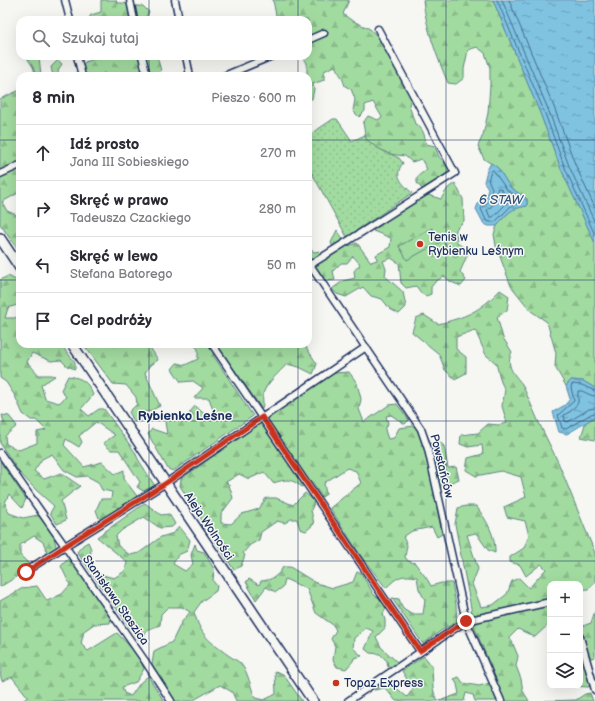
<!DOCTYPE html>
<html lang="pl">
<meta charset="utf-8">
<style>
:root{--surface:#fff;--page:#f7f7f7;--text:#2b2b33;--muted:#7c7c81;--line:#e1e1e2}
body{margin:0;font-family:"Balsamiq Sans",sans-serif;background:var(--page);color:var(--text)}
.controls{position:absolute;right:12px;bottom:12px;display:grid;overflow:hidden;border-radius:8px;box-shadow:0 4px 16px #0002}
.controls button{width:36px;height:36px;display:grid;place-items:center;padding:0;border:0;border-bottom:1px solid var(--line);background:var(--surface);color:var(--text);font:20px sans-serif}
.stop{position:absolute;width:12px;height:12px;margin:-9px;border:3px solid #c8321e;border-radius:50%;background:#fff}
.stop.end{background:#c8321e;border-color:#fff;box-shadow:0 1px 4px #0008}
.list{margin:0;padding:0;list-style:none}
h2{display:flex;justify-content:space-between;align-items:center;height:52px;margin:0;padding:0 16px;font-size:17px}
h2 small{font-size:13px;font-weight:400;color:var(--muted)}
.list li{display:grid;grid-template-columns:26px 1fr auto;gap:12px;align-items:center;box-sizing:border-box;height:56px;padding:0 16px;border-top:1px solid var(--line)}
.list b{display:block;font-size:15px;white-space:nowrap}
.list p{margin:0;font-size:13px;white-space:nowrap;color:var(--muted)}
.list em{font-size:13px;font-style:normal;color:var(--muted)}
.icon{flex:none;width:22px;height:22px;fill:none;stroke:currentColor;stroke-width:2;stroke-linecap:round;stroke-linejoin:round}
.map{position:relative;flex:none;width:595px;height:701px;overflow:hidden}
.search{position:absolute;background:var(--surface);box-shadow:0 4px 16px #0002;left:16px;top:16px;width:296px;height:44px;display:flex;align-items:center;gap:10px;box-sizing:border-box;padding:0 14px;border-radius:12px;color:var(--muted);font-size:15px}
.panel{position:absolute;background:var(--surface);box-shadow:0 4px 16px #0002;left:16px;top:72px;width:296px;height:276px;border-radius:12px}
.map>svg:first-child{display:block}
.green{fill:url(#green-dots);stroke:#5e857f}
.forest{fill:url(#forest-firs);stroke:#5e857f}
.pitch{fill:#a2dba0;stroke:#5e857f}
.water{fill:url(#water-ripples);stroke:#5788ac}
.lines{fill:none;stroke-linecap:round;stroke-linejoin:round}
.shore{stroke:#436a92;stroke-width:1}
.street-casing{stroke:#1b2f5e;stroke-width:9}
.secondary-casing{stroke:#1b2f5e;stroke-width:12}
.street{stroke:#f6f6f2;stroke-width:6}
.secondary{stroke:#f6f6f2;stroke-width:9}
.route{stroke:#c8321e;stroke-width:5}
.grid{fill:none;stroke:#1b2f5e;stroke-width:1;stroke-opacity:0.55}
.poi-dot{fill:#c8321e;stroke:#f6f6f2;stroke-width:1.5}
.labels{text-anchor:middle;stroke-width:3;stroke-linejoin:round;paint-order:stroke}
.poi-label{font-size:12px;fill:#1b2f5e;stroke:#f6f6f2;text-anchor:start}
.street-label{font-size:12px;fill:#1b2f5e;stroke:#f6f6f2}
.water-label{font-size:13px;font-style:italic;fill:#34547e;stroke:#f6f6f2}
.neighbourhood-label{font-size:13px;font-weight:bold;fill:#1b2f5e;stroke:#f6f6f2}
</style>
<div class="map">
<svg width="595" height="701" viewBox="0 0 595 701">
<defs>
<pattern id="green-dots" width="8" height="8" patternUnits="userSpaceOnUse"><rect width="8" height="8" fill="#a2dba0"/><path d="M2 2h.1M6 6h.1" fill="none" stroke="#8bbc8c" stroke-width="1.8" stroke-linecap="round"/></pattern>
<pattern id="forest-firs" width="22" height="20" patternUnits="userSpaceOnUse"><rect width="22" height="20" fill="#a2dba0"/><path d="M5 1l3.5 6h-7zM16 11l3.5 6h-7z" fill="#8bbc8c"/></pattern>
<pattern id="water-ripples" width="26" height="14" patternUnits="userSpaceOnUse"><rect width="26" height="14" fill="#7fc3e0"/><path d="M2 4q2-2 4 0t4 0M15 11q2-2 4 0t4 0" fill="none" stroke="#679fb9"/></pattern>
</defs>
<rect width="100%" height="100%" fill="#f6f6f2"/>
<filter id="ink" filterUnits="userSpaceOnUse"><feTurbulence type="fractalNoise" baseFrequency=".025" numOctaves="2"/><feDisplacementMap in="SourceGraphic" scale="8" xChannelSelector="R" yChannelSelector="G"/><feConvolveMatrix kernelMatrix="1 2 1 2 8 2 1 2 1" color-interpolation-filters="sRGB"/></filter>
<g filter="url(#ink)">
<path class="green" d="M 333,119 L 337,119 L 352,141 L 365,135 L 367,139 L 376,147 L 399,158 L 403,163 C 393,176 402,183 412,193 L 347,237 L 308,166 L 308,136 Z"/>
<path class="forest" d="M 101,0 L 116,0 L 117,3 C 126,2 133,7 143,6 L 149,12 L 145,20 L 88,20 L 91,15 L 101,12 Z
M 273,0 L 349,0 L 343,14 L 351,20 L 370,29 L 390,49 L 412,94 L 409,105 L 415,124 C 423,127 425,136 426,144 L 435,146 L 439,157 L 445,162 L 451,171 L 422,189 L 417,183 L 417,177 L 427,169 L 421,159 L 412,162 L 405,156 L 389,154 L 376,147 L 366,139 L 363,123 L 368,116 L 378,120 L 382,117 L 373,102 L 365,105 L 365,111 L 359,117 L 353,111 L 355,99 L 351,89 L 345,86 C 342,76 340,75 335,66 L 324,71 L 324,80 L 313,84 L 314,89 L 312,99 L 308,99 L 308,76 L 305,76 L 307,74 L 307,63 L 302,56 L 308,56 L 308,20 L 277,20 Z
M 423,0 L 493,0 L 540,113 L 561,169 L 595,243 L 595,388 L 583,381 L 571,380 L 566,386 L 555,367 L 556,353 L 547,322 L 531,311 L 511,286 L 496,246 L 494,234 L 497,226 L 503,218 L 514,208 L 527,206 L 527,199 L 510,187 L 498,168 L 484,159 L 478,146 L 483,135 L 488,113 L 490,85 L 490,68 L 485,53 L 477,47 L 468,50 L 464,69 L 464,78 L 456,84 L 448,83 C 437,57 426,28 423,0 Z
M 26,56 L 39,56 L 41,76 L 36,76 L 33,67 Z
M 103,56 L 157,56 L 161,71 L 156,76 L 85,76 L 83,65 L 85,62 Z
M 58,60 L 62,64 L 58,70 L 59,76 L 53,76 L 51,67 Z
M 20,90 L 20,102 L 17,104 L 18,114 L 20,117 L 20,162 L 0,171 L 0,99 Z
M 20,169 L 20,192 L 2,202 L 7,211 L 17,215 L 20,213 L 20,253 L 0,224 L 0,178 Z
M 455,183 L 463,199 L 464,221 L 456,229 L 457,243 L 469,251 L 460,272 L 466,280 L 461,286 L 451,282 L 444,276 L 435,282 L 431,287 L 431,294 L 426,296 L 422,294 L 416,286 L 406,288 L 401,283 L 399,263 L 391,258 L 383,261 L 386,269 L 385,276 L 403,292 L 406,307 L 399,314 L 390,309 L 382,299 L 371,296 L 363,287 L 346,297 L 337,294 L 332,289 L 343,281 L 355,278 L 354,271 L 360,264 L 353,256 L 347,263 L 341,263 L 333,271 L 335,280 L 326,281 L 308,256 L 308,249 L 315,252 L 319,251 L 327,259 L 336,253 L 331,243 L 337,230 L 348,246 L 357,243 L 371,262 L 377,260 L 376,255 L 390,247 L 391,238 L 373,231 L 388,219 L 428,195 L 441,199 L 448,188 Z
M 8,276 L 20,282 L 20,304 L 8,308 L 5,318 L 15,318 L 20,313 L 20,344 L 60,344 L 75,362 L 75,369 L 67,366 L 61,360 L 51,361 L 32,353 L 27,362 L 39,375 L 52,375 L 55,376 L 41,385 L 45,399 L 59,403 L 66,397 L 61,390 L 68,376 C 83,378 88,382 93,395 L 81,409 L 89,416 L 99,409 L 104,409 L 135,452 L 138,459 L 155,486 L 143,491 L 137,487 L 140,482 L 119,450 L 111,450 L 103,443 L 115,435 L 96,422 L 79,436 L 82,442 L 79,447 L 66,439 L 64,445 L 84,467 L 102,462 L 115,474 L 124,470 L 124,479 L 137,496 L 106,519 L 99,518 L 96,510 L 101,499 L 111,499 L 112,492 L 102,490 L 98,482 L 87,476 L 77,477 L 64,470 L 52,454 L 42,459 L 34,471 L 44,479 L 61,473 L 80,486 L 61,501 L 66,520 L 57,524 L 50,513 L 54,506 L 36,490 L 19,472 L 0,443 L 0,424 L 4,423 L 2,415 L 9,416 L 17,426 L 5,436 L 6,444 L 19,450 L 37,443 L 37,432 L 46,430 L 36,420 L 31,420 L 23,414 L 15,396 L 6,382 L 0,378 L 0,280 Z
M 500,290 L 509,296 L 507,310 L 497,317 L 503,338 L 512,352 C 505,366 514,374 522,384 L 540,425 L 558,462 L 595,553 L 595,583 L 588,589 L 580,590 L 580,584 L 550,584 L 550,623 L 535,637 L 518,629 L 510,637 L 518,656 L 516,666 L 521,679 L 523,691 L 529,701 L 475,701 L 473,695 L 466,693 L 464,701 L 439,701 L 459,694 L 457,684 L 454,679 L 459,677 L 463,683 L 479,686 L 497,681 L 475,629 L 455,524 L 458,508 L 466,506 L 476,506 C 486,519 496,536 495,553 L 488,550 L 476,533 L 467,535 L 478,569 L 472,584 L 481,607 L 493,605 L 507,594 L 512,581 L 519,578 L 529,588 L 546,569 L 541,564 L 526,576 L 520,565 L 510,562 L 510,557 L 524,548 L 529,535 L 525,521 L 507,517 L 504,507 L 526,497 L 521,477 L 501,471 L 476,476 L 466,470 L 468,458 L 483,454 L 482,445 L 468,447 L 460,444 L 461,435 L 478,433 L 488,424 L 498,425 L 507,423 L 502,406 L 505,390 L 501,382 L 496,363 L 486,355 L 475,330 L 456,337 L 456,349 L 466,357 L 466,373 L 455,379 L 445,370 L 439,354 L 412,332 L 416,318 L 424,315 L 438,324 C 466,317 479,312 500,290 Z
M 83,344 L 148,344 L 158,360 L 150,365 L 145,373 L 160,406 L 148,412 L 140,411 L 140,422 L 134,421 L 129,412 L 137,404 L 136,397 L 126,385 L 113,384 Z
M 193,344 L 304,344 L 317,364 L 313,374 L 299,367 L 287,364 C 280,372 266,383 263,394 C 262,399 264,403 262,409 L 220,349 L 213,355 L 253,416 L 173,471 L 168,469 L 148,434 L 152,429 L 167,434 L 165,422 L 177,415 L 189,418 L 190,412 L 195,406 L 208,417 L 214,413 L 209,398 L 194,398 L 203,388 L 193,381 L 181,382 L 172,369 L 177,363 L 185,365 L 198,359 L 198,349 Z
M 349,372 L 357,383 L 361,399 L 359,409 L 364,422 L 389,405 L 397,404 L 409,420 L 405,424 L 391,415 L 386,416 L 388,423 L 385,430 L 388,439 L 394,438 L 399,428 L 414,426 L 427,435 L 432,446 L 436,447 L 437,439 L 444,446 L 448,468 L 456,467 L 459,479 L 447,484 L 434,492 L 442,534 L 437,537 L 432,527 L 412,531 L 403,537 L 407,545 L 405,557 L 408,561 L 415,563 C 420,571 427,577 431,586 L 441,583 L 452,583 L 456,605 L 457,622 L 442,630 L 423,644 L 392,598 L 399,599 L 403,609 L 411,614 L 423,614 L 425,600 L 419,589 L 417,577 C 401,574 397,577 386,588 L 361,556 L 330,508 L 361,483 L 356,471 L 347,468 L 324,483 L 326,494 L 322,497 L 311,481 L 302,487 C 290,478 287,479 273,483 L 264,472 L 249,479 L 239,474 L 226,482 L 229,485 L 233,498 L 221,514 L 221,523 L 231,524 L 242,514 L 259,509 L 266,498 L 276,498 L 293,505 L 305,493 L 315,501 L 311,510 L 314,524 L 306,531 L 300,529 L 297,519 L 291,519 L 285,523 L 277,521 L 261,532 L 259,540 L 250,545 L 243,553 L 245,555 L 241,566 L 234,570 L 180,486 L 181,479 L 324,378 L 335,373 Z
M 595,417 L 595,440 L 581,437 L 586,421 Z
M 0,461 L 26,499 L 22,508 L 9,494 L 5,503 L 9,513 L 23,518 L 38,515 L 53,533 L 57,550 L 41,559 L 47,551 L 43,542 L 34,536 L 20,545 L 20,555 L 32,567 L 0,587 Z
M 145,503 L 161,515 L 169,514 L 175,524 L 172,527 L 160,528 L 144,517 L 122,530 L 116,536 L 118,546 L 130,555 L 139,553 L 161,537 L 174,533 L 179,526 L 190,540 L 187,551 L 178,555 L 173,564 L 185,571 L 193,564 L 191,555 L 195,544 L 197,550 L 204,552 L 214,569 L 213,581 L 217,586 L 216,591 L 202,601 L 194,612 C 201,636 209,641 228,655 C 232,658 237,660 241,664 C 249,674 250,686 255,698 L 264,700 L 276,694 L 275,671 L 283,674 L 302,701 L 236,701 L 232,692 L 220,685 L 192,701 L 175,701 L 152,664 L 154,651 L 172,642 L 181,623 L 190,612 L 182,607 L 168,607 L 161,614 L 160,625 L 147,630 L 143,638 L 138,639 L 77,552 L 83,545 L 88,542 L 91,549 L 90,561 L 99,574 L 114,578 L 125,571 L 127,562 L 97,537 Z
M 69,558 L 111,617 L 110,623 L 94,624 L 84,631 L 81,644 L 88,651 L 117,633 L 137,654 L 144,669 L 136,682 L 122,687 L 124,693 L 131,696 L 140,683 L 148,676 L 164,701 L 22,701 L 28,697 L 12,677 L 2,681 C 0,676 0,672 2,667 L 0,662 L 0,601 L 23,588 L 37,586 L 47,601 L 62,594 L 70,585 L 61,566 Z
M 283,567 L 290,567 L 316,583 L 333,588 L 353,582 L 357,572 L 361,573 L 374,595 L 380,598 L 386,608 L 383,614 L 385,620 L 385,628 L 376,637 L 381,647 L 397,662 L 393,666 L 388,667 L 387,661 L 380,654 L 370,653 L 365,649 L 373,631 L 366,628 L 354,638 L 353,648 L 362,656 L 354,658 L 353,661 L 346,669 L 337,667 L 333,660 L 335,646 L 331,639 L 336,630 L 333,625 L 316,613 L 307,589 L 285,579 L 283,587 L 276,592 L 266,587 L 256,600 L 246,582 L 249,579 L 259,585 L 261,581 C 272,580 278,576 283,567 Z
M 595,611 L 595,657 L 587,659 L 592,683 L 589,687 L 572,686 L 580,686 L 580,627 L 591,623 Z
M 424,656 L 432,666 L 433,688 L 435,696 L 438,701 L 396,701 L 385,688 L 374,690 L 387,680 L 407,697 L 413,689 L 402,671 Z
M 590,693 L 593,701 L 545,701 L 576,700 L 585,694 Z"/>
<path class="pitch" d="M 432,228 L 440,242 L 407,260 L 399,246 Z"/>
<path class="water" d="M 493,0 L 595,0 L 595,243 L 561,169 L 540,113 Z
M 491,163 L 498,168 L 510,187 L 527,199 L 527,206 C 510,209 507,213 497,226 L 489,226 L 484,224 L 476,209 L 478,204 L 486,199 L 488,188 L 484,182 L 487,170 Z
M 571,380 L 583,381 L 595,388 L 595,417 L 567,434 L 559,432 L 553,412 L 565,405 L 570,399 L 566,386 Z"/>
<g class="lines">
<path class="shore" d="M 497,0 L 544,111 L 565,168 L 595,235
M 502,0 L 548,109 L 569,166 L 595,223
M 509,0 L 554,107 L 575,164 L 595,208
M 493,170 L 507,190 L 522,201 L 521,203 L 512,205 L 495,222 L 490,222 L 486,220 L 481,209 L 482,207 L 490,200 L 492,188 L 488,180 L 491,172 Z
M 498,188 L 500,188 L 510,200 L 493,217 L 490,217 L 487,210 L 494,204 Z
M 595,391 L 582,385 L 572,384 L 571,387 L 574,401 L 558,415 L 562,428 L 566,429 L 591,414 L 595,413
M 595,396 C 589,396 584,390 578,391 L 578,403 L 571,411 L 564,415 L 565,421 L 568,422 L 589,409 L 595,408"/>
<defs>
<path id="street" d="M 65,0 L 70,20
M 130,0 L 134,20
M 175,0 L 179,20
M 308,40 L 324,33
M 77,56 L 82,76
M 142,56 L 147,76
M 186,56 L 190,76
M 224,76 L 272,56
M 0,174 L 20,165
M 308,262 L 421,429 L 428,449 L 466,621 L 501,701
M 310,265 L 455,173 L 378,29
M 212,344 L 420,651
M 0,453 L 145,661 L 171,701
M 26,571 L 65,546 L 166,483 L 366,347
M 580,637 L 595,690
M 348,701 L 466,621 L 550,602"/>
<path id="secondary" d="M 0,238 L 20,268
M 72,344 L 313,701"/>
</defs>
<use href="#street" class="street-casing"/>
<use href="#secondary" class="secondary-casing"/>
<use href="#street" class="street"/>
<use href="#secondary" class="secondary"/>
</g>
</g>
<g class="lines" filter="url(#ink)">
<path class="route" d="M 26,572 L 65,546 L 166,483 L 262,417 L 420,651 L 466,621"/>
</g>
<path class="grid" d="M 149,0 L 149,20M 298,0 L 298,20M 446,0 L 446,701M 149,56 L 149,76M 298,56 L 298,76M 0,140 L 20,140M 308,140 L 595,140M 0,280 L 20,280M 308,280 L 595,280M 149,344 L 149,701M 298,344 L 298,701M 0,421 L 595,421M 0,561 L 595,561"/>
<g class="poi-dot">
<circle cx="420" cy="244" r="4"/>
<circle cx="336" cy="683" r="4"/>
</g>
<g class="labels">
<g class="poi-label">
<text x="428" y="241">Tenis w<tspan x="428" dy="14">Rybienku Leśnym</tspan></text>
<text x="344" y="687">Topaz Express</text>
</g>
<g class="street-label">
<text transform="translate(442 466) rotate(76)" y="4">Powstańców</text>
<text transform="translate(209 526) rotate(56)" y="4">Aleja Wolności</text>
<text transform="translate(116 600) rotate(55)" y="4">Stanisława Staszica</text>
</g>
<g class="water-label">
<text x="501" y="204">6 STAW</text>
</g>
<g class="neighbourhood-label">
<text x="185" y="420">Rybienko Leśne</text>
</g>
</g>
</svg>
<div class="controls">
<button>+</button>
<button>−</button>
<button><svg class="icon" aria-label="layers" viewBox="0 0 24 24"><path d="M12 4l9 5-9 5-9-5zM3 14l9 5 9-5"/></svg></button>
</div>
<div class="stop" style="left:26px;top:572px"></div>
<div class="stop end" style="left:466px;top:621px"></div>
<div class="search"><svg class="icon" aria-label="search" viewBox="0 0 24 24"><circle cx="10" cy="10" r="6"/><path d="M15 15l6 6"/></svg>Szukaj tutaj</div>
<section class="panel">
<h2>8 min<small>Pieszo · 600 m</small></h2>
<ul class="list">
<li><svg class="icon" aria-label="ahead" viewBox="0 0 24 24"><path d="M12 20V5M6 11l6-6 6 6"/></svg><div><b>Idź prosto</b><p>Jana III Sobieskiego</p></div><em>270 m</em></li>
<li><svg class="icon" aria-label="right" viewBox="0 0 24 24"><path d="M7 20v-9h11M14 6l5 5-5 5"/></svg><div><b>Skręć w prawo</b><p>Tadeusza Czackiego</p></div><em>280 m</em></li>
<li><svg class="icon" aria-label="left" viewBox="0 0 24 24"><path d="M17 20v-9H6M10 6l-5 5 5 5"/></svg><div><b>Skręć w lewo</b><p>Stefana Batorego</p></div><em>50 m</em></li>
<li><svg class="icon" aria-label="arrive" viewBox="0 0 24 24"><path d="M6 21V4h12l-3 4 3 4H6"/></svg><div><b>Cel podróży</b></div></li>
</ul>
</section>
</div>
